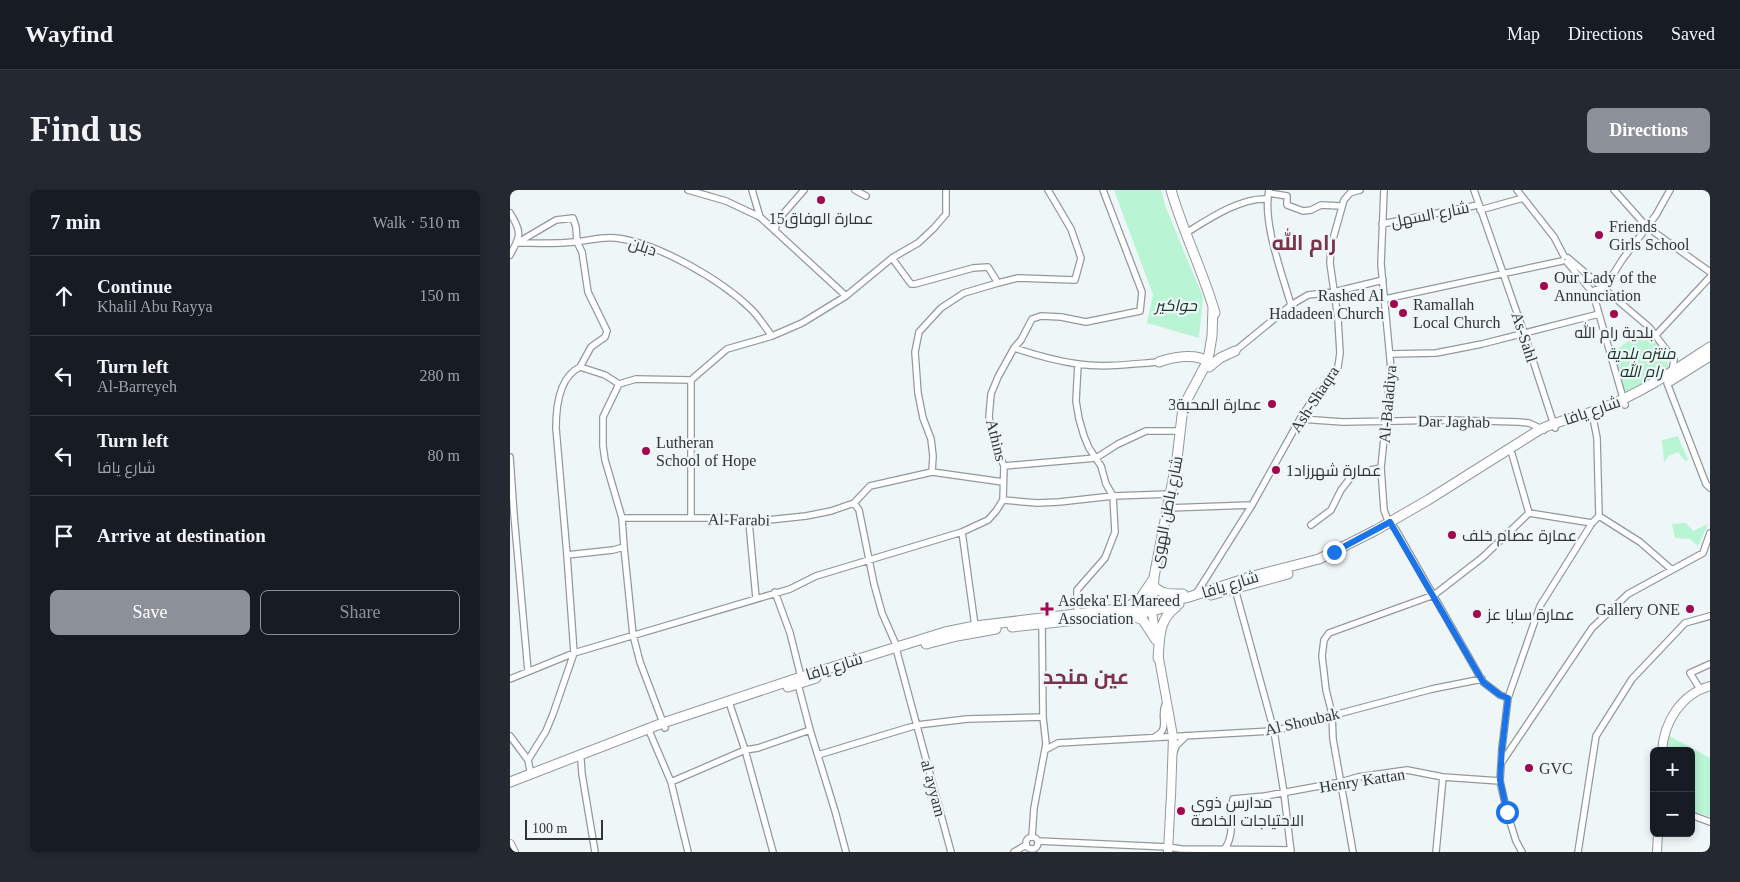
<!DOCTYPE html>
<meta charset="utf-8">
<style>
:root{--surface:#171b24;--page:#242831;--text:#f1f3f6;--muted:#9ea1a6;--line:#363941;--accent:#8c9099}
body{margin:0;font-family:"Times New Roman",Cairo,serif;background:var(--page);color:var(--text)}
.controls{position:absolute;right:15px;bottom:15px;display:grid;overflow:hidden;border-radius:8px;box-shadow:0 2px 8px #0003}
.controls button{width:45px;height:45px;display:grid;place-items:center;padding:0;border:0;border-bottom:1px solid var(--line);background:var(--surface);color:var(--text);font:25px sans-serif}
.scale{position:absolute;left:15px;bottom:12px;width:78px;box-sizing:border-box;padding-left:5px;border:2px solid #323536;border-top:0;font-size:14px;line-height:18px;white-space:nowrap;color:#323536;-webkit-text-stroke:4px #eff6f8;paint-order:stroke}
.stop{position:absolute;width:15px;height:15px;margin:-11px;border:4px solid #1a73e8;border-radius:50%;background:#fff}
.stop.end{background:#1a73e8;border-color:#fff;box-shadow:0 1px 5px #0008}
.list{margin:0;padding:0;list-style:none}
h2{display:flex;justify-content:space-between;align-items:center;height:65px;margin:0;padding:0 20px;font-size:21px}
h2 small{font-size:16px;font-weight:400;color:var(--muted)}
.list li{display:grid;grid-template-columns:32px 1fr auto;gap:15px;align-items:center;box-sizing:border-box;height:80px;padding:0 20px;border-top:1px solid var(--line)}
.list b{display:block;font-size:19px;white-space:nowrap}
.list p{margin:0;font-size:16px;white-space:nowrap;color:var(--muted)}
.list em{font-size:16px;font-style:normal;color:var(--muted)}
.actions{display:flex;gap:10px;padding:15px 20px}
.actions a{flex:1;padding:11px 0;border:1px solid var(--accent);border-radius:8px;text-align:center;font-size:18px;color:var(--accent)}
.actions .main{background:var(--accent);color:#fff}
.icon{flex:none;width:28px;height:28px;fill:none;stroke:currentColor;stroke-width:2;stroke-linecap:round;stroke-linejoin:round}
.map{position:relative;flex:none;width:1200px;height:662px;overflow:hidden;border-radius:8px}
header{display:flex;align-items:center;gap:30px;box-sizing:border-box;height:70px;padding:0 25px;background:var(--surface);border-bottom:1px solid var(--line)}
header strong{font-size:24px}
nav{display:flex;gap:28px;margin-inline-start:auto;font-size:18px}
.intro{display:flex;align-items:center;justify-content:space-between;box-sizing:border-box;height:120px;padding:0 30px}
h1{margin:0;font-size:35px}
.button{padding:12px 22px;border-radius:8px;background:var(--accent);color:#fff;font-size:18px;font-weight:700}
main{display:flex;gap:30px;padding:0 30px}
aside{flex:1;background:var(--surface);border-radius:8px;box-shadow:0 2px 8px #0003}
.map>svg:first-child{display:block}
.green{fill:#b9f5d4}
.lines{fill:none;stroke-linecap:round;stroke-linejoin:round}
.minor-casing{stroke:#93999b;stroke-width:8}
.tertiary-casing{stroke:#93999b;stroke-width:10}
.secondary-casing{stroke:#93999b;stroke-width:11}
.minor{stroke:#fff;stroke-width:5.5}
.tertiary{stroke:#fff;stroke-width:8}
.secondary{stroke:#fff;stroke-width:9}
.route{stroke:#1a73e8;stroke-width:6}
.poi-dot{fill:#a0094e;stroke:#eff6f8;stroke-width:2}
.labels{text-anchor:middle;stroke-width:4.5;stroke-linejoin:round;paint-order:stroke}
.street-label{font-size:16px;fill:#323536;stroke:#eff6f8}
.poi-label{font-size:16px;fill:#323536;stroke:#eff6f8;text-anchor:start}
.park-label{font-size:16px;font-style:italic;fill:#133424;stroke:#eff6f8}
.district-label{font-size:21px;font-weight:bold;fill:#7a344a;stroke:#eff6f8}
</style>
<header>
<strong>Wayfind</strong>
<nav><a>Map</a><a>Directions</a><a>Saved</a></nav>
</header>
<div class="intro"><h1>Find us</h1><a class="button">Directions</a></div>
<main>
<aside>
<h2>7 min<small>Walk · 510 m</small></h2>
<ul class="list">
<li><svg class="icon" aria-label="ahead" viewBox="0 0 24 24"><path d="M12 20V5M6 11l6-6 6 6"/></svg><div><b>Continue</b><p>Khalil Abu Rayya</p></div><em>150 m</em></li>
<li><svg class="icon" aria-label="left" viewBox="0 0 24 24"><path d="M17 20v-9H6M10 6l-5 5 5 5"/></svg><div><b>Turn left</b><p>Al-Barreyeh</p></div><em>280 m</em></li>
<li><svg class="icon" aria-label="left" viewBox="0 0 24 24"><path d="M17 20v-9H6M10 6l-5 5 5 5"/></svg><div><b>Turn left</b><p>شارع يافا</p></div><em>80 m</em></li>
<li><svg class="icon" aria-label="arrive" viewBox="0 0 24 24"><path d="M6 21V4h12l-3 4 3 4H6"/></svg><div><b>Arrive at destination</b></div></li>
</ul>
<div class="actions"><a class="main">Save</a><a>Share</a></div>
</aside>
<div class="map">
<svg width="1200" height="662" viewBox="0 0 1200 662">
<rect width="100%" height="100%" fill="#eff6f8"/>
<path class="green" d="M 604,0 L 651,0 L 656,18 L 693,107 L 689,148 L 637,133 L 643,105 Z
M 1133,141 C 1147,155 1159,163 1159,184 L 1116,206 L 1104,167 L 1104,161 Z
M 1168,246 L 1178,270 L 1175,271 L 1168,262 L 1159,266 L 1154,272 L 1152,250 Z
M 1176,333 L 1183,341 L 1198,334 L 1188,356 L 1180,349 L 1165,348 L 1162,334 Z
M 1158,545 L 1200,568 L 1200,627 L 1181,621 L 1181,561 L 1158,561 Z"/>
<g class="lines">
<defs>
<path id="minor" d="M 178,0 L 216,11 L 250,27 L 336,106
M 242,0 L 250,27
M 345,0 L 356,6
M 759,0 C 752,32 772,83 781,115
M 874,0 L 871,74 L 881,179 L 871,278 L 874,320 L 877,328 L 886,340 L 973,492 L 990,505 L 998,508
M 964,0 L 1014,143 L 1045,238
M 1007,0 L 1044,47 L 1054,66
M 1104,0 L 1137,37 L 1200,82
M 759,3 L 777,6 L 777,15 L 793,21 L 801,20 L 811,15 L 831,16
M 970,20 L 1013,8
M 0,23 C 12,42 11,46 0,65
M 872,34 L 968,15
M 265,41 L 267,31 L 294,0
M 676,43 C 697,30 731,7 757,9
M 7,53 C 26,53 45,54 64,52 C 78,51 92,46 106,48 C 148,53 211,90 241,119 C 249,127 255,137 262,146
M 7,53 L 46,30 L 63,28 L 66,37 L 67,52 L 72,62 L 78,102 L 97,141 L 95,147 L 81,157 L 70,177
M 382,68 L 401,94 L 405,94 L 463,78 L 478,77 L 488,93 L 508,88 L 565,90 L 571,68 L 561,39 L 538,0
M 1058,68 L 1139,137 L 1164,170 L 1162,182 L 1157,193 L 1196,294 L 1200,298
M 1057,72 L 1083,103
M 488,93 L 454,103 L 431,118 L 409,142 L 405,162 L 408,203 L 413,228 L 421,249 L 423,266 L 422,282 L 493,292
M 875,109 L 1052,71
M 1146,145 L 1200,87
M 504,158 C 525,165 546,171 568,174 C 595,178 622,174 649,172
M 725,161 L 781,115 L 798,105 L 824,102 L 873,90
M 881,164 L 926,163 L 972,154 L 1089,124
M 181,190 L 181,328
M 109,194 L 126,189 L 181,190 L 217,159 L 262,146 L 292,133 L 336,106 L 382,68 L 408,53 L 424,38 L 436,24 L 436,0
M 109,194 L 93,227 L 93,256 L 95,270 L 112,328 L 114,357 L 123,445 L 130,472 L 155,538
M 1115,215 L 1083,103 L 1085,100 L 1092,98 L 1099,91 L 1112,70 L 1146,25 L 1160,0
M 790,229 L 833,232 L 939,230 L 1009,232 L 1019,233 L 1034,240
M 1002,264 L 1019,323 L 1082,333
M 0,267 L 4,325 L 18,481
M 494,276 L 586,268 L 608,254 L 636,241 L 671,241
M 493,310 L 527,313 L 549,312 L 603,306 L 660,304
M 344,313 L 349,320 L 364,394 L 372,423 L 387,457
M 658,318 L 742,315
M 1089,326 L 1130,352 L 1161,379
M 112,328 L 220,328 L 239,332 L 296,326 L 321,321 L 344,313 L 360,296 L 422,282
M 239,332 L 246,408
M 801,335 L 821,320 L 831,300 L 841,287 L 845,283 L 871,278
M 452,342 L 465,436
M 57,365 L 103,360 L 114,357
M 725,399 L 764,541 L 774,603 L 781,662
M 686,404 L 742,315 L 790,229 L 805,206 L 825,183 L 828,177 L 830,163 L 828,129 L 820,73 L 821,56 L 834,10 L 840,3 L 850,0
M 567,424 L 567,400 L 595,368 L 605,342 L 603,306 L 596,294 L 591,276 L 579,258 L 574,246 L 569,229 L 566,211 L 568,174
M 387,462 L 441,662
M 0,489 L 64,463 L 280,399 L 306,386 L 452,342 L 478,330 L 486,321 L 493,310 L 494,276 L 483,249 L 479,227 L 481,204 L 488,187 L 504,158 L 511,150 L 522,129 L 531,126 L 551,127 L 576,132 L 630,121 L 632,102 L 593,0
M 1190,499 L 1180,483 L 1200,474
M 220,515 L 235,560 L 263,662
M 300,540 L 325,621 L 336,662
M 140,543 L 161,592 L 178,662
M 0,546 L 18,570 L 21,585
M 646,546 C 660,539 650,527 655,515
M 535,560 L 548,553 L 764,541 L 922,499 L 972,489
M 664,562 L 666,556 L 676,546
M 308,565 L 407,535 L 457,529 L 533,527
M 18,570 L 36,541 L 43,524 L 64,463 L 57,365 L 46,238 C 46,217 49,187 70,177 L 95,185 L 109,194
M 71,570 L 72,584 L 85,662
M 992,572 L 1082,438 L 1118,404 L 1193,363 L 1200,343
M 161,592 L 235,560 L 248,558 L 300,540 L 288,494 L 291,487 L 280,443 L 265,402
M 1181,625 L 1200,632
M516 653a6 6 0 1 1 12 0a6 6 0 1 1-12 0Z
M 522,647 L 524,618 L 536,554 L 533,527 L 532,435
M 528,651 L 658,657 L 671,659 L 781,660
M 713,660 C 725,650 720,624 723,609 L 755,606 L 831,592 L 848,587 L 897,580 L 933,587 L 990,591
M 504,662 L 516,655
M 843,662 L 823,549 L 822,524 L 816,500 L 812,466 L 814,450 L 819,443 L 924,405 L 973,367 L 1019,323
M 926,662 L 933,587
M 1012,662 L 1006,651 L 997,622 L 990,591 L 992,558 L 998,508 L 1030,416 L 1082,333 L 1089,326 L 1087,248 L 1083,228
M 1068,662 L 1086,546 L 1122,489 L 1175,433 L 1200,426"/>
<path id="tertiary" d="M 642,422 L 646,449
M 648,463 L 663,546 L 661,607
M 1152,561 C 1154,532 1171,504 1200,496
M 0,654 L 4,662
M 658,662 L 661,604
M 1147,662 L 1148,643"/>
<path id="secondary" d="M 661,0 C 673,42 693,81 705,123
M 649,172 C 662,167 685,163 697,171 L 699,177 L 710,168 L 725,161
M 1160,191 L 1200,166
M 643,395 C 651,405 661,404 673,404
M 701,405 L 778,384
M 619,416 L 630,409 L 642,391
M 642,419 L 644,387 L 667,269 L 673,217 L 696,174 L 699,164 L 702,146 L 703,117
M 623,426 L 633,430 L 646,450
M 502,437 L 634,423 L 669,414
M 416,454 L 447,446 L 486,439
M 648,468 C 650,448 648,430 666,417
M 278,497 L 306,488
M 0,592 L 153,533 L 291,487 L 435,442 L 465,436 L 634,416 L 679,407 L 743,386 L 809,369 L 866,340 L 918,310 L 1029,240 C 1048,230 1070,227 1090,219 C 1130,204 1165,180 1200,157"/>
</defs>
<use href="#minor" class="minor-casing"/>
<use href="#tertiary" class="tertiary-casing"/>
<use href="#secondary" class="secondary-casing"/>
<use href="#minor" class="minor"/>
<use href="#tertiary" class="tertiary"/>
<use href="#secondary" class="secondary"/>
</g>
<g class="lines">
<path class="route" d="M 824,362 L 880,332 L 973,492 L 990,505 L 998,508 L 992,558 L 990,590 L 997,622"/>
</g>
<g class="poi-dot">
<circle cx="311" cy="10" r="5"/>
<circle cx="1089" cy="45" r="5"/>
<circle cx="1034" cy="96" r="5"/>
<circle cx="884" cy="114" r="5"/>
<circle cx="893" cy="123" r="5"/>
<circle cx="1104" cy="124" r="5"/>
<circle cx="762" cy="214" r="5"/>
<circle cx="136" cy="261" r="5"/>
<circle cx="766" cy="280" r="5"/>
<circle cx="942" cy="345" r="5"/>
<path d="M534.5 411.5h5v5h5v5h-5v5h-5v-5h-5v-5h5z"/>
<circle cx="1180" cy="419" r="5"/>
<circle cx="967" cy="424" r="5"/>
<circle cx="1019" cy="578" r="5"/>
<circle cx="671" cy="621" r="5"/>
</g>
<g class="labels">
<g class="street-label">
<text transform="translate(920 24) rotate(-11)" y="6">شارع السهل</text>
<text transform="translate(133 56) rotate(18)" y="6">دبلن</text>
<text transform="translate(1015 147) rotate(72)" y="6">As-Sahl</text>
<text transform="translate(804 209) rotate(-57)" y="6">Ash-Shaqra</text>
<text transform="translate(877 214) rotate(-85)" y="6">Al-Baladiya</text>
<text transform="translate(1082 220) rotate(-19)" y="6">شارع يافا</text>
<text transform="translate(944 231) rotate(1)" y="6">Dar Jaghab</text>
<text transform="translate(487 250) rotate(76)" y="6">Athins</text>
<text transform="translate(656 322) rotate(-79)" y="6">شارع باطن الهوى</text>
<text transform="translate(229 329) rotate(1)" y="6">Al-Farabi</text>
<text transform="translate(720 394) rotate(-17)" y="6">شارع يافا</text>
<text transform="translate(324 476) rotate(-17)" y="6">شارع يافا</text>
<text transform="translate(792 531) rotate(-13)" y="6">Al Shoubak</text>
<text transform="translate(852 590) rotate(-9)" y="6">Henry Kattan</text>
<text transform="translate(424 598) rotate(75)" y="6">al ayyam</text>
</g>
<g class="poi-label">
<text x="311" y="34" text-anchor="middle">عمارة الوفاق15</text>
<text x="1099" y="42">Friends<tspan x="1099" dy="18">Girls School</tspan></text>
<text x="1044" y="93">Our Lady of the<tspan x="1044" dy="18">Annunciation</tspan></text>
<text x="874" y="111" text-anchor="end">Rashed Al<tspan x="874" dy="18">Hadadeen Church</tspan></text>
<text x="903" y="120">Ramallah<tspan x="903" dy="18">Local Church</tspan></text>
<text x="1104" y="148" text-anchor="middle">بلدية رام الله</text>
<text x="752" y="220" text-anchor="end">عمارة المحبة3</text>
<text x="146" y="258">Lutheran<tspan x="146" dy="18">School of Hope</tspan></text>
<text x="776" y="286">عمارة شهرزاد1</text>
<text x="952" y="351">عمارة عصام خلف</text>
<text x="548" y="416">Asdeka' El Mareed<tspan x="548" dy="18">Association</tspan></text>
<text x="1170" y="425" text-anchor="end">Gallery ONE</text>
<text x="977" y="430">عمارة سابا عز</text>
<text x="1029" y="584">GVC</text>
<text x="681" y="618">مدارس ذوي<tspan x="681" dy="18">الاحتياجات الخاصة</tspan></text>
</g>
<g class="park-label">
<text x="666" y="121">حواكير</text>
<text x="1131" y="169">منتزه بلدية<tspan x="1131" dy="18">رام الله</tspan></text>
</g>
<g class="district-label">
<text x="794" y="60">رام الله</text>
<text x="576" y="494">عين منجد</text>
</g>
</g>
</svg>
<div class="controls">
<button>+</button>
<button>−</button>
</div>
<div class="scale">100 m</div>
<div class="stop" style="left:997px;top:622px"></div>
<div class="stop end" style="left:824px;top:362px"></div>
</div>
</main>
